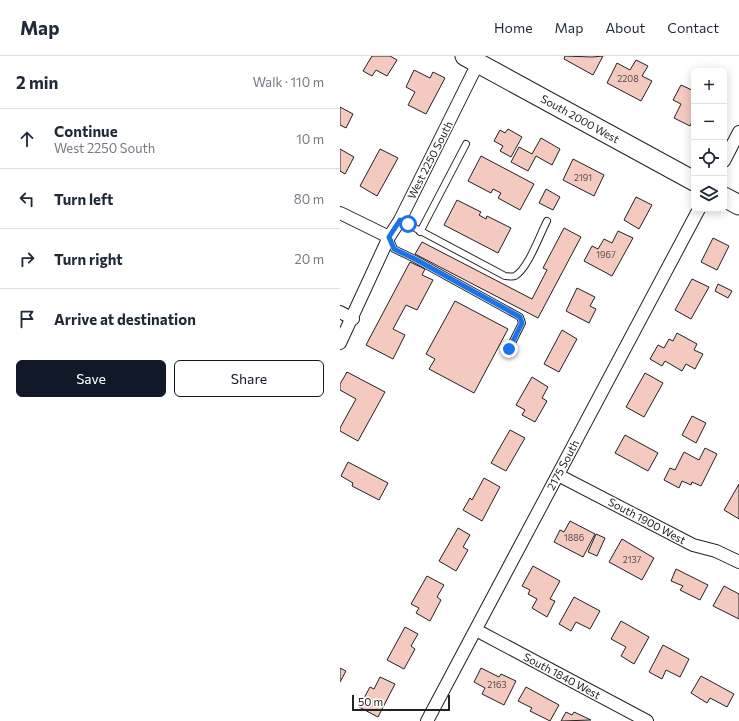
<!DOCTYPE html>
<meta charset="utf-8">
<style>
:root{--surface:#fff;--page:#f2f2f3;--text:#1f2937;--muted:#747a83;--line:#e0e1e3;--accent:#111827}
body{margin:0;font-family:Commissioner,sans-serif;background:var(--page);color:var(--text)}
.controls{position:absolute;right:12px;top:12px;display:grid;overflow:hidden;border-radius:6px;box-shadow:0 2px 10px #0003}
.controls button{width:36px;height:36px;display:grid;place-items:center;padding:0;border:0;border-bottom:1px solid var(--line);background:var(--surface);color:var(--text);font:20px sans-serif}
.scale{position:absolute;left:12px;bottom:10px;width:98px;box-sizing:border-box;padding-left:4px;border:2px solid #222;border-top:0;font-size:11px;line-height:14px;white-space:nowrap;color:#222;-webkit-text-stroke:3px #fff;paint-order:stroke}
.stop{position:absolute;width:12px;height:12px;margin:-9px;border:3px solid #1a73e8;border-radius:50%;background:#fff}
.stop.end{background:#1a73e8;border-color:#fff;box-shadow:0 1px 4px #0008}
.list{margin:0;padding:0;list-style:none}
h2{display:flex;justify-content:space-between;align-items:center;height:52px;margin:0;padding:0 16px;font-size:17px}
h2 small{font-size:13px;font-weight:400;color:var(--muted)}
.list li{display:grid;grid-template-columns:26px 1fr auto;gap:12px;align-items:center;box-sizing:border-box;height:60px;padding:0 16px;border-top:1px solid var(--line)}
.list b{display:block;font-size:15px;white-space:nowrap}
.list p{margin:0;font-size:13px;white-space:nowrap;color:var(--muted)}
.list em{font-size:13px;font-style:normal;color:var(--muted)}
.actions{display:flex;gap:8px;padding:12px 16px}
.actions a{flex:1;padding:9px 0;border:1px solid var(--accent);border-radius:6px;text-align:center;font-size:14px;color:var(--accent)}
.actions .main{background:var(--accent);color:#fff}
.icon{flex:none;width:22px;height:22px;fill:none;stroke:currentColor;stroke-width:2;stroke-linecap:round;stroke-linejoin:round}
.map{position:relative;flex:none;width:399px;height:665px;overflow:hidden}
header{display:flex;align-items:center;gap:24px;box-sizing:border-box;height:56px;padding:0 20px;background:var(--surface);border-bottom:1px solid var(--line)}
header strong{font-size:19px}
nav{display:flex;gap:22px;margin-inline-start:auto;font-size:14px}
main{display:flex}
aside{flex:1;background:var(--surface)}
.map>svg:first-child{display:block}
.building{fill:#f3c9c0;stroke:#222}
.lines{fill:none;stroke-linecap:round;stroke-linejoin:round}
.lane-casing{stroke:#222;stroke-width:8}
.street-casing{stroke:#222;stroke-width:14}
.primary-casing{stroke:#222;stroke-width:21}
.lane{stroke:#fff;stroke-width:6}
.street{stroke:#fff;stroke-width:12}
.primary{stroke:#fff;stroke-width:19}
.route{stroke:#1a73e8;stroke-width:5}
.labels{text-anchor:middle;stroke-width:3;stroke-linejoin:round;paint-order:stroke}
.number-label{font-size:9px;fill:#564c4a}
.street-label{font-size:11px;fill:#222;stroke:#fff}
</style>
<header>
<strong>Map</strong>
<nav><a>Home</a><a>Map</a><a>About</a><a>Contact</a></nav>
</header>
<main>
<aside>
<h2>2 min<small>Walk · 110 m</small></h2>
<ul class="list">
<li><svg class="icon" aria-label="ahead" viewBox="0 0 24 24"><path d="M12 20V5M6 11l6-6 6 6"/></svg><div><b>Continue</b><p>West 2250 South</p></div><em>10 m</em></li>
<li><svg class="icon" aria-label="left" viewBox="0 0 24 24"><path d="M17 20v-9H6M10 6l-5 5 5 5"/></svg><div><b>Turn left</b></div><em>80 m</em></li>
<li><svg class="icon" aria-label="right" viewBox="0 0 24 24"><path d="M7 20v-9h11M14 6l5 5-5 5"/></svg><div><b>Turn right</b></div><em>20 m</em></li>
<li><svg class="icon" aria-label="arrive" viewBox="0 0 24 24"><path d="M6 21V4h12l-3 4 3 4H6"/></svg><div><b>Arrive at destination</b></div></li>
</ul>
<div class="actions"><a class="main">Save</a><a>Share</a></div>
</aside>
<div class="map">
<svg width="399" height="665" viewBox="0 0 399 665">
<rect width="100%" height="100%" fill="#fff"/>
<path class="building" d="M 32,0 L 50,0 L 57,4 L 47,20 L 36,14 L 32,20 L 23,15 Z
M 225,0 L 252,1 L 263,0 L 253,19 L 224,3 Z
M 296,4 L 308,10 L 302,20 L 312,25 L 301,45 L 267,27 L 277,7 L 290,14 Z
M 74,14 L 90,22 L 93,16 L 105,22 L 86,58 L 68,49 L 75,36 L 66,31 Z
M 341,29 L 354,35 L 354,61 L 350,70 L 334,62 L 341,48 L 333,44 Z
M 0,51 L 13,58 L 6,72 L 0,69 Z
M 168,73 L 182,81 L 171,101 L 160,95 L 163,90 L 154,85 L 160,74 L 165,77 Z
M 201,82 L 220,93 L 212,109 L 196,100 L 188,115 L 171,106 L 179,91 L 192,98 Z
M 0,93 L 14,101 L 5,118 L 0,115 Z
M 40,93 L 58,102 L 37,140 L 20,130 Z
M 141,100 L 194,128 L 180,154 L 158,142 L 161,137 L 153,133 L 151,137 L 128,125 Z
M 233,103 L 264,119 L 254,140 L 223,124 Z
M 206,133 L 220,141 L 213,154 L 199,147 Z
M 296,141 L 312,149 L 299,173 L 284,164 Z
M 117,144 L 141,156 L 139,159 L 146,163 L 147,160 L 171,172 L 158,197 L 104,169 Z
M 224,172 L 241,181 L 198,262 L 75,198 L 82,186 L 192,243 L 207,214 L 203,212 Z
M 278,175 L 293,182 L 272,220 L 244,205 L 252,190 L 258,193 L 264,183 L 272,187 Z
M 373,182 L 389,190 L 377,214 L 361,206 Z
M 70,206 L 85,213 L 82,219 L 93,224 L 77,254 L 66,249 L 53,273 L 65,279 L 53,303 L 26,289 Z
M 352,223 L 369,231 L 351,263 L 335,254 Z
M 378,228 L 392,235 L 388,242 L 375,235 Z
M 237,232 L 255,241 L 250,250 L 256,253 L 249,267 L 226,255 Z
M 115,245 L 168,273 L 134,337 L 89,313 L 95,303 L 86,298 Z
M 222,274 L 237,283 L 219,316 L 204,308 Z
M 337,277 L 357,288 L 354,294 L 363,298 L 355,313 L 346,308 L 342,315 L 325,305 L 322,310 L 310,303 L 318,289 L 324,292 L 329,283 L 333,285 Z
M 7,316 L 45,336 L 18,385 L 0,375 L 0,372 L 16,343 L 0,334 L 0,328 Z
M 305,317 L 323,327 L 304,361 L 286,351 Z
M 192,321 L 208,331 L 202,342 L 207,345 L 195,366 L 182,359 L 185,354 L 176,349 Z
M 352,360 L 366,367 L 356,387 L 342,379 Z
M 170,374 L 185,382 L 166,415 L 151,407 Z
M 285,379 L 318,397 L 308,415 L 275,397 Z
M 365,392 L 377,398 L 361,430 L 352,426 L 351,429 L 342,425 L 339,432 L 324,424 L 330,412 L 335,414 L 344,396 L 359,404 Z
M 8,406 L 48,427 L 39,444 L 12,430 L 13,427 L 1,420 Z
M 144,422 L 160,431 L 142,465 L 123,454 L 130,442 L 132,444 Z
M 399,428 L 399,463 L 384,454 Z
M 230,465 L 255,478 L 243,501 L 214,486 L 220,474 L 224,476 Z
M 118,472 L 130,479 L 123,491 L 128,494 L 116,515 L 99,505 Z
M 256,478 L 265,482 L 257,500 L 248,496 Z
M 282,483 L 314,502 L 302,524 L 269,506 Z
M 193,510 L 220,525 L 210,543 L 215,545 L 207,561 L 192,552 L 197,543 L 188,538 L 190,534 L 182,530 Z
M 336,513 L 368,529 L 360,544 L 340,534 L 343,530 L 331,525 Z
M 87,520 L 104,529 L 97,541 L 101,544 L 90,565 L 76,557 L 79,552 L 71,548 Z
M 384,530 L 399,538 L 399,563 L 373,550 Z
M 234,541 L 260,555 L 250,573 L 236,566 L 231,575 L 219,568 Z
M 281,565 L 309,581 L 294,608 L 281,600 L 286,591 L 271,583 Z
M 65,571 L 78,578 L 71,590 L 75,593 L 64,613 L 47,604 Z
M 323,589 L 349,603 L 340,621 L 326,614 L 322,623 L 309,616 Z
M 0,612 L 6,615 L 0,626 Z
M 141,612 L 159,621 L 161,618 L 176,625 L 164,649 L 142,638 L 145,632 L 134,626 Z
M 361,620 L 394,638 L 387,651 L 370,642 L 367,647 L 351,637 Z
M 40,621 L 55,628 L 38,661 L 19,651 L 30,631 L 34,633 Z
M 186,631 L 219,649 L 210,665 L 190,655 L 192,652 L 178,645 Z
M 226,656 L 232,659 L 234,656 L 251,664 L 221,665 Z"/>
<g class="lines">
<defs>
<path id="lane" d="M 60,164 L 165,220 C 168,220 172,221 175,220 C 188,213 200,178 207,165
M 80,176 L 126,88
M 49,181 L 54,193 L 75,203 L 180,261 L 182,267 L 169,293"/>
<path id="street" d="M 384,105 L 399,76
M 0,157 L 49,181
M 0,256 L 13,263
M 0,287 L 49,181 L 60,164 L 138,7
M 218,419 L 353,489 L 376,495 L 399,506
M 136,574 L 307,665
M 87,665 L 359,153"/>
<path id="primary" d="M 125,0 L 354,125
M 384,141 L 399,149"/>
</defs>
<use href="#lane" class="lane-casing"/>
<use href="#street" class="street-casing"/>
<use href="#primary" class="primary-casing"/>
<use href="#lane" class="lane"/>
<use href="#street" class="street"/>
<use href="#primary" class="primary"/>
</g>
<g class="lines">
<path class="route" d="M 68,168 L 60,164 L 49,181 L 54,193 L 75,203 L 180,261 L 182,267 L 169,293"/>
</g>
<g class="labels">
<g class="number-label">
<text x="288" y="26">2208</text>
<text x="243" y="125">2191</text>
<text x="266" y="202">1967</text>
<text x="234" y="485">1886</text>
<text x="292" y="507">2137</text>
<text x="157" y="632">2163</text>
</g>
<g class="street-label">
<text transform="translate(240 63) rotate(29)" y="4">South 2000 West</text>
<text transform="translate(90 104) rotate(-63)" y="4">West 2250 South</text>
<text transform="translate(223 409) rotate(-62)" y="4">2175 South</text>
<text transform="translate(307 465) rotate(28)" y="4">South 1900 West</text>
<text transform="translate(222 620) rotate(28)" y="4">South 1840 West</text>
</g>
</g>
</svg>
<div class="controls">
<button>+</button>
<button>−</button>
<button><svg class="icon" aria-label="locate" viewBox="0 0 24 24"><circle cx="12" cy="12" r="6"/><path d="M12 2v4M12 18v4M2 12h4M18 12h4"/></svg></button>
<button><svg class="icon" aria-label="layers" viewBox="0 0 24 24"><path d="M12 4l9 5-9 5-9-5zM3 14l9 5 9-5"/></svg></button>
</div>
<div class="scale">50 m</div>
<div class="stop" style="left:68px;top:168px"></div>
<div class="stop end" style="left:169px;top:293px"></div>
</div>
</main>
